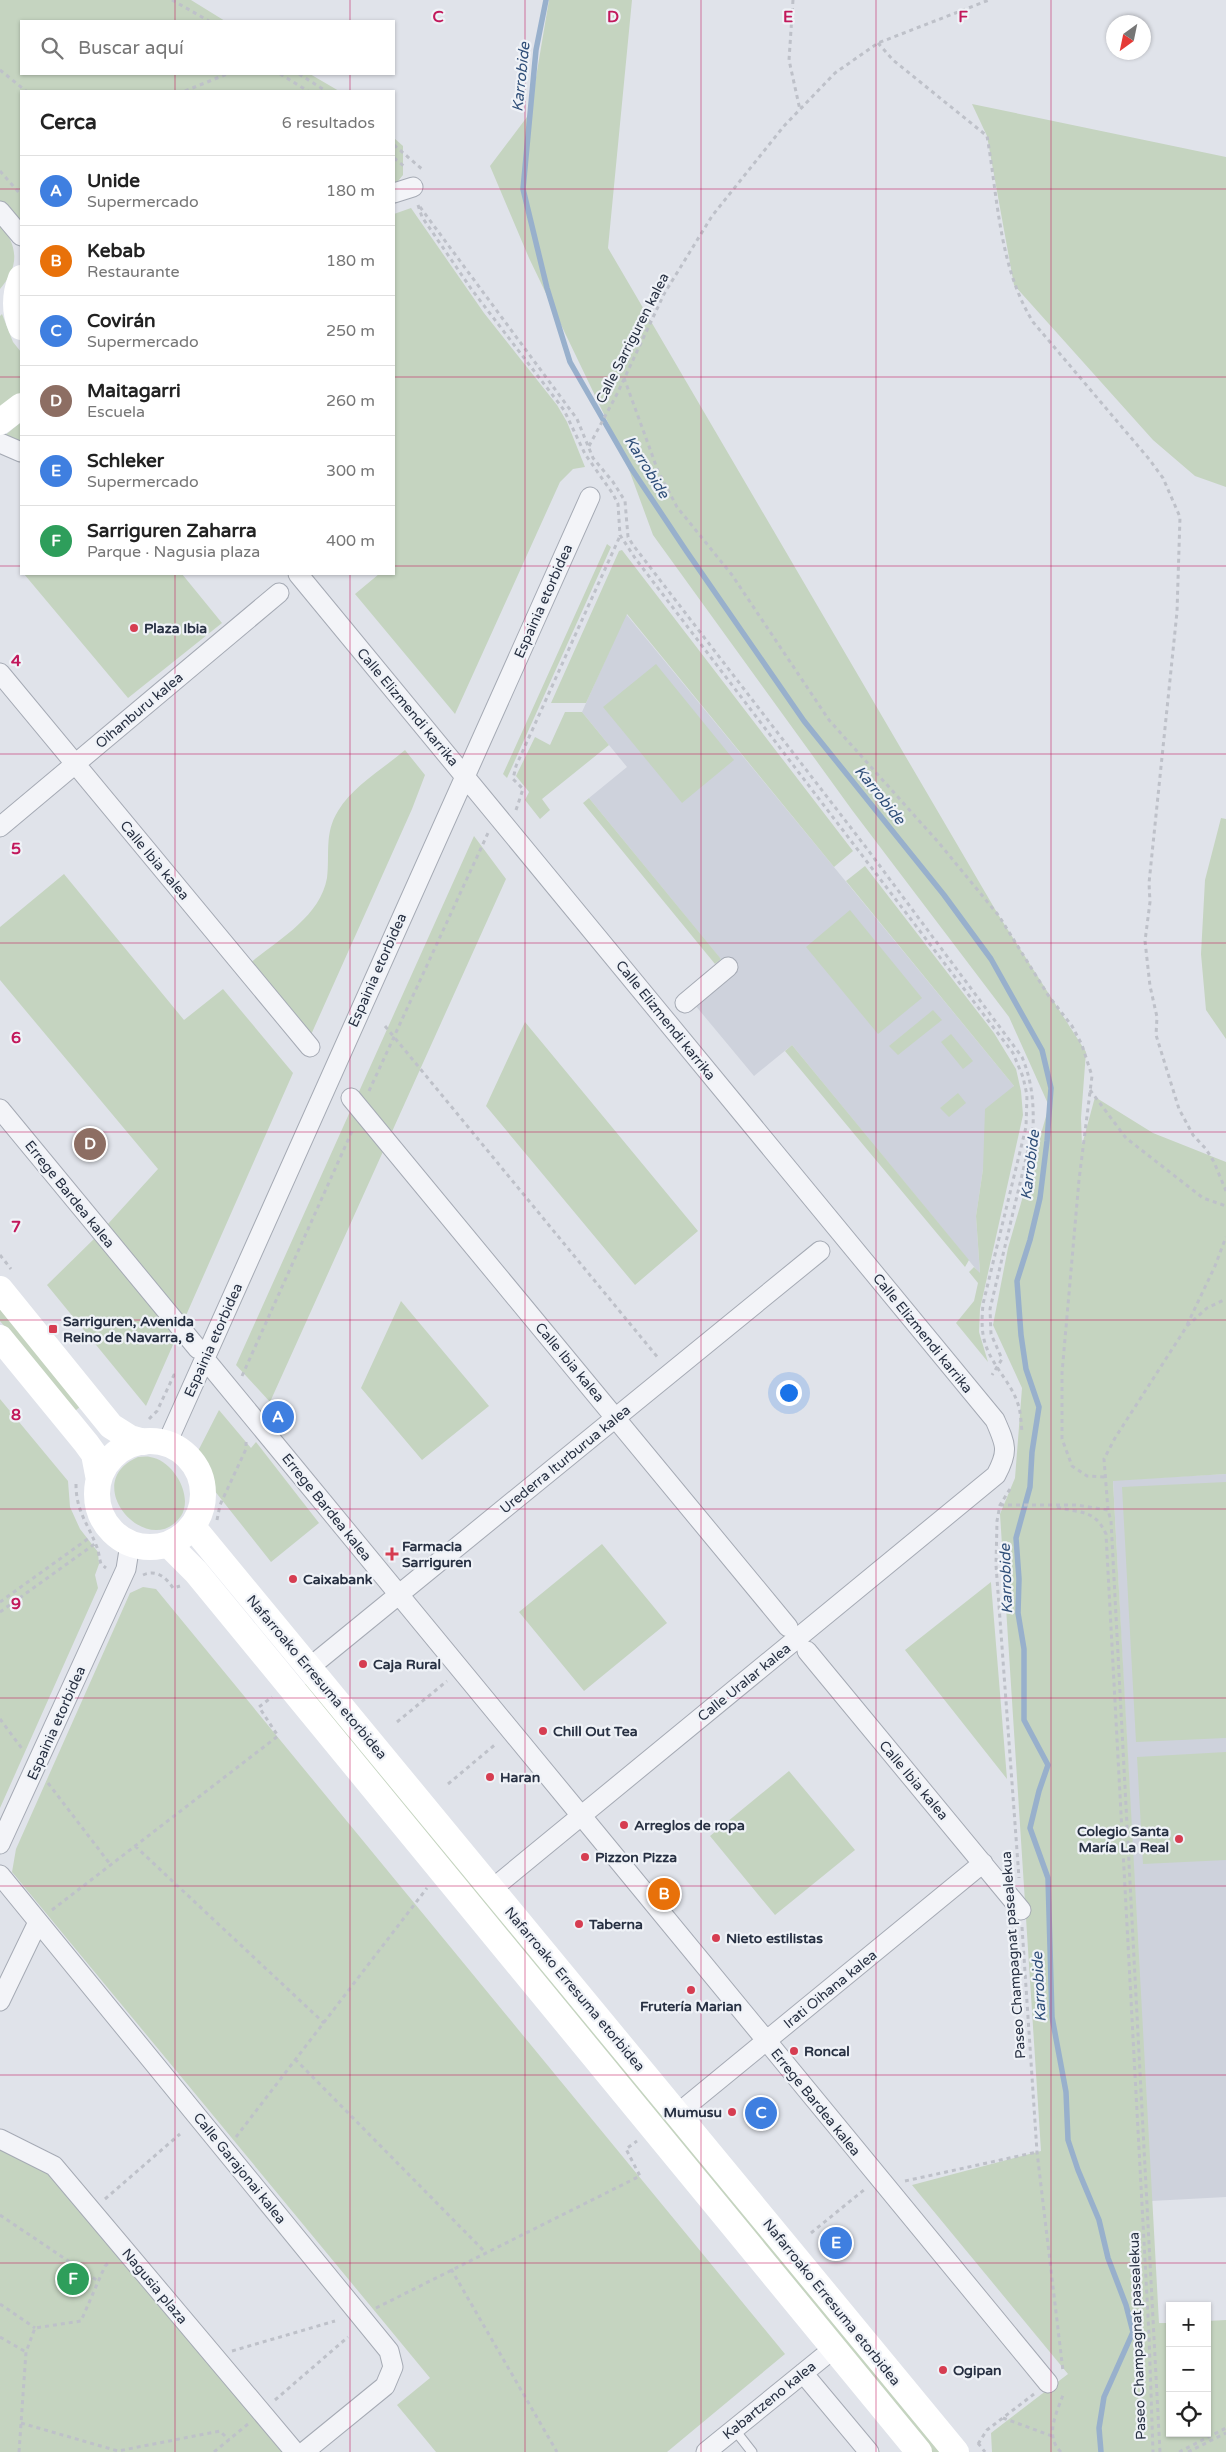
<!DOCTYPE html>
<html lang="es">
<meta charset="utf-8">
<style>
:root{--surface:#fff;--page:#f6f6f6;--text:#222;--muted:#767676;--line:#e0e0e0;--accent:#d63d51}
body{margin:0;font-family:"Varela Round",sans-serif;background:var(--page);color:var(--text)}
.controls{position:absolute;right:15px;bottom:15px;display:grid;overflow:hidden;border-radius:0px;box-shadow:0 1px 4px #0004}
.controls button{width:45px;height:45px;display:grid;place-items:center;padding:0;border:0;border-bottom:1px solid var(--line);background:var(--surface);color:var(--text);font:25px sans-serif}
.compass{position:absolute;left:1106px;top:15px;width:45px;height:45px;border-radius:50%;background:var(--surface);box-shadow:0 1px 4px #0004;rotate:213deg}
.you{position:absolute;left:788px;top:1392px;width:18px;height:18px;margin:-12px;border:4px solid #fff;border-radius:50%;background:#1a73e8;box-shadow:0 0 0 8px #1a73e833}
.badge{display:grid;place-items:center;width:32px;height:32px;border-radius:50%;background:var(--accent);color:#fff;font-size:16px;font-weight:700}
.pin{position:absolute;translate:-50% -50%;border:2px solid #fff;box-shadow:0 1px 5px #0006}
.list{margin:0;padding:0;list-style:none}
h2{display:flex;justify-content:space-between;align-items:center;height:65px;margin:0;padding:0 20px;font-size:21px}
h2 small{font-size:16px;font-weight:400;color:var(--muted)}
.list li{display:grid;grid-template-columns:32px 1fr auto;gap:15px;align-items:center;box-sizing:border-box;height:70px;padding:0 20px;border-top:1px solid var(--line)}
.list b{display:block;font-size:19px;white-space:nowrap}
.list p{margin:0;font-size:16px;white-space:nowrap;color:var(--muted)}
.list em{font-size:16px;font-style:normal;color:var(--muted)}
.icon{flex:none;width:28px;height:28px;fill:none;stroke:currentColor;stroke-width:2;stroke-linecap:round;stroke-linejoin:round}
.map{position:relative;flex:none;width:1226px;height:2452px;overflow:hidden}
.search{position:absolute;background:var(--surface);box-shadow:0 1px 4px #0004;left:20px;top:20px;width:375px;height:55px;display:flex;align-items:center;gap:12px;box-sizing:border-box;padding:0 18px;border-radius:0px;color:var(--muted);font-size:19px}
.panel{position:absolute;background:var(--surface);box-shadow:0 1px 4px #0004;left:20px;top:90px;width:375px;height:485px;border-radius:0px}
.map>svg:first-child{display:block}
.built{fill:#ced2dc}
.green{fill:#c5d4c0}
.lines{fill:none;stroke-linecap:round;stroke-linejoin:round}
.stream{stroke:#98b0cc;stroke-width:5.5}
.lane-casing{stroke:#a5aab4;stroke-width:11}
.street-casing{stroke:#a5aab4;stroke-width:21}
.path{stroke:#bec1c9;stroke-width:3;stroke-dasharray:4 4;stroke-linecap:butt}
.lane{stroke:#f3f4f8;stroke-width:9}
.street{stroke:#f3f4f8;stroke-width:19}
.secondary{stroke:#fff;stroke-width:26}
.grid{fill:none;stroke:#c2185b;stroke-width:1;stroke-opacity:0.55}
.poi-dot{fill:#d63d51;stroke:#eff2f7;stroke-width:2}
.labels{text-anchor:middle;stroke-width:4.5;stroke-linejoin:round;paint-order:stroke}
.street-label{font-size:14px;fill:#273042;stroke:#eff2f7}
.poi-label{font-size:14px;font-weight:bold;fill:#273042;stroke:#eff2f7;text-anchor:start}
.water-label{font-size:15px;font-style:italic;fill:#2f4e78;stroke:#eff2f7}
.grid-label{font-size:16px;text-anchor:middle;font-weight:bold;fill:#c2185b;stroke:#eff2f7;stroke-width:4.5;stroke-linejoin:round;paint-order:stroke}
</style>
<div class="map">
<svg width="1226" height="2452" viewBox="0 0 1226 2452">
<rect width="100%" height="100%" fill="#e0e3ea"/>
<path class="built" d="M 626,614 L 1014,1086 L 983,1169 L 976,1216 L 980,1274 L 792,1045 L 754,1076 L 695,1005 L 733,974 L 589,798 L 627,767 L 582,712 Z
M 1226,1474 L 1226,2197 L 1151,2201 L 1113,1480 Z"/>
<path class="green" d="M 0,0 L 191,0 L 225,21 L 21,21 L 21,74 L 310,74 L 339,91 L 21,91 L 21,225 L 0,203 Z
M 549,0 L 632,0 L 608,248 L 999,916 L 1086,1052 L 1081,1118 L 1082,1145 L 1095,1097 L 1153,1133 L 1226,1162 L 1226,1474 L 1113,1481 L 1159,2323 L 1170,2323 L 1170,2433 L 1207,2433 L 1207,2321 L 1226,2320 L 1226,2452 L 992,2452 L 991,2433 L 1068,2374 L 912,2185 L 1041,2151 L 1000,1514 L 1015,1478 L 1022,1388 L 993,1325 L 1008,1248 L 1049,1106 L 1009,1017 L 852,810 L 653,535 L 624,456 L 529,258 L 490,166 L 530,113 Z
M 972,104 L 1226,157 L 1226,487 L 1195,476 L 1153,440 L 1014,285 L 987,136 Z
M 394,138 L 403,146 L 403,175 L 394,186 Z
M 411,208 L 484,313 L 557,405 L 567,422 L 585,467 L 573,469 L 560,482 L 455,714 L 355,594 L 379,574 L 394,574 L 394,214 Z
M 0,224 C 18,246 20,266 0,289 Z
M 2,314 L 13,342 L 21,352 L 21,393 L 0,410 L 0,316 Z
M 21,422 L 21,444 L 3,437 Z
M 607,544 L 611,547 L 507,778 L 503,774 Z
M 622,550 L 853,851 L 834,867 L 627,614 L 586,703 L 551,703 L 619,551 Z
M 24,574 L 182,574 L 222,623 L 128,698 Z
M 656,664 L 734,760 L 682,803 L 603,707 Z
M 565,712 L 582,712 L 609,745 L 542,799 L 550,810 L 540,819 L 525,800 L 529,792 L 516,776 L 535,737 L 550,745 Z
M 405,750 L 425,775 L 412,809 L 310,1037 L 250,963 C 278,940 320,917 327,878 C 330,855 324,833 338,811 C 353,786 383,769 405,750 Z
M 589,798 L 721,959 L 715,964 L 583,803 Z
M 1221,818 L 1226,819 L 1226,1039 L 1206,1010 L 1201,954 L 1205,880 Z
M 474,836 L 506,879 L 270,1402 L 236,1365 Z
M 865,866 L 994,1033 L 1016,1069 L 1021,1091 L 1023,1115 L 980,1309 L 979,1332 L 988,1362 L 956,1323 L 974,1301 L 978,1283 L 969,1272 L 974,1267 L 980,1273 L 976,1216 L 983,1169 L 985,1109 L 1014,1086 L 846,881 Z
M 64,874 L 184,1020 L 223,989 L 293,1073 L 146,1406 L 47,1285 L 97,1236 L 158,1169 L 0,980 L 0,927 Z
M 850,910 L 922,998 L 878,1034 L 806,947 Z
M 933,1010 L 942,1020 L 898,1055 L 889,1046 Z
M 525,1022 L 698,1231 L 635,1285 L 486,1106 Z
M 951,1034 L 973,1061 L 963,1069 L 941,1042 Z
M 792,1045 L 969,1260 L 965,1267 L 785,1051 Z
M 958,1093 L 966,1103 L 949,1117 L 940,1108 Z
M 401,1301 L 489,1406 L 422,1460 L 361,1388 Z
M 0,1307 L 81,1406 L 75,1411 L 0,1321 Z
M 0,1399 L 68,1481 L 70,1507 L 80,1529 L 98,1552 L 99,1564 L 95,1575 L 98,1588 L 0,1808 Z
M 219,1410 L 251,1448 L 256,1442 L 319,1523 L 271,1562 L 214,1490 L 209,1472 L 196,1455 Z
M 138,1457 C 142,1457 146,1456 150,1457 C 173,1460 194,1496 181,1516 C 149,1562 77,1483 138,1457 Z
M 1226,1482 L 1226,1738 L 1136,1742 L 1122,1487 Z
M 602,1544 L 667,1623 L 584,1691 L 519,1612 Z
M 991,1582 L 991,1583 L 1007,1779 L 905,1650 Z
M 143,1587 L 156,1589 L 785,2354 L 667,2452 L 436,2452 L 397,2405 L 430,2378 L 12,1872 L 16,1849 L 130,1593 Z
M 309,1682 L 942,2452 L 932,2452 L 301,1687 Z
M 1226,1752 L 1226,1860 L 1143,1864 L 1137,1757 Z
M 789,1771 L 855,1850 L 775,1915 L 710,1836 Z
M 0,2139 L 45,2161 L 295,2452 L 0,2452 Z"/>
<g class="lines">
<path class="stream" d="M 546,0 L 536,50 L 523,189 L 547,288 L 570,362 L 631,468 L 687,552 L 804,721 L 944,895 L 991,959 L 1042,1050 L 1051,1088 L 1047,1141 L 1040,1198 L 1030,1240 L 1017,1281 L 1021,1335 L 1026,1369 L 1039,1407 L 1032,1452 L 1030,1487 L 1016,1538 L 1019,1579 L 1018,1613 L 1024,1649 L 1024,1720 L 1048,1765 L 1039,1791 L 1030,1828 L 1048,1878 L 1052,2017 L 1066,2092 L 1068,2140 L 1078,2170 L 1099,2220 L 1108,2258 L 1126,2305 L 1133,2332 L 1104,2397 L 1099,2428 L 1101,2452"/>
<defs>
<path id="lane" d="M 734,2429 L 752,2452"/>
<path id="street" d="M 394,193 L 413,187
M 0,211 L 21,236
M 0,443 L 21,452
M 298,574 L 995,1420 C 1006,1445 1009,1451 996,1475 L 492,1889
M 0,673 L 310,1047
M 0,827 L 279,593
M 685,1003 L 728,967
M 351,1098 L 788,1627
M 0,1109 L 198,1349
M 209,1364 L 578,1812
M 167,1443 L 590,497
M 807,1651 L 1021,1910
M 310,1667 L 820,1251
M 585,1820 L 1048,2383
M 0,1844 L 126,1569 L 130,1544
M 0,1875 L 389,2351 L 393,2367 L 385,2386 L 304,2452
M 0,2001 L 38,1922
M 677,2114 L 983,1863
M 0,2139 L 54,2166 L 295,2452
M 803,2373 L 869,2452
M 706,2452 L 833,2349"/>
</defs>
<use href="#lane" class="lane-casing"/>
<use href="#street" class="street-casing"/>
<path class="path" d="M 172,0 L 209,21
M 793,0 L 789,60 L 800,110
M 878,43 L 893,60 L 987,136 C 998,199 999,267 1033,322 L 1149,459 L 1163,478 L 1180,517 L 1177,612 L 1149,883 L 1150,902 L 1145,941 L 1150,986 L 1157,1017 L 1156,1035 L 1179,1109 L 1193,1135 L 1206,1149 L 1214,1162 L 1226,1191
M 0,70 L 26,91
M 280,74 L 308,91
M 299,74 L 326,91
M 185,91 L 227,74
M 394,145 L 423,170
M 394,158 L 405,167
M 0,171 L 21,195
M 418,205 L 422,217 L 472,290 L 564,410 L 585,454 L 613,494 L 618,504 L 620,535 L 635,558 L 1013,1053 L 1023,1077 L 1027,1095 L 1026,1127 L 983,1304 C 982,1317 981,1330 985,1343 C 992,1366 1011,1382 1018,1404 C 1021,1413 1021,1423 1022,1432
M 420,207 L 577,419 L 593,458 L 613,482 L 625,501 L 628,537 L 633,545 L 868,850 L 1022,1057 C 1032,1081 1034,1103 1033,1129 L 990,1309 L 991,1334 L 1002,1359 L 992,1375
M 624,378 L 658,471 L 677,507 L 732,575 L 829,720 L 939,843 L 999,916 L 1048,995 L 1072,1026 L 1082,1045 L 1092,1076 L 1079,1180 L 1062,1373 L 1062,1439 L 1072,1466 L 1087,1476 L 1104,1477
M 589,446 L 617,394 L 664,294 L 712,216 L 784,126 L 835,73 L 878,43 L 989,0
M 516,810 L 523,789 L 513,779 L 516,766 L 620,536
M 385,1026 L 659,1359
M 1090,1090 L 1126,1138 L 1203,1198 L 1226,1206
M 369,1091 L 488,833
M 0,1255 L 11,1269
M 1187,1325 L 1215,1266 L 1226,1237
M 242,1376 L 353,1129
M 149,1419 L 157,1411 L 174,1375 L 178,1376
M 76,1484 C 76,1511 87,1522 96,1545 C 99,1551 99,1558 101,1564 L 106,1568
M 1010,1489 L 1000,1505 L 997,1521 L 996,1565 L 1019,1878
M 1000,1505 L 1077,1505 L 1108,1510 L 1111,1521 L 1160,2452
M 1057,1507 C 1080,1514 1094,1508 1106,1534 L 1149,2335 L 1153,2452
M 1108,1510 L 1104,1459 L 1115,1438 L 1187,1326 L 1207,1308 L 1226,1299
M 217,1520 L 220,1505 L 246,1449 L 246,1440
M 143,1575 C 156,1569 166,1577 173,1588 L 180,1586
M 0,1602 L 89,1538
M 0,1612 L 96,1543
M 0,1719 L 23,1750
M 397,1722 L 447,1681
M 48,1783 L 110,1864
M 448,1784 L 497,1743
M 135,1846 L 324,2023
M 52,1910 L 278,1736 L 259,1707 L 272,1697
M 1022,1927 L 1037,2152 L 1063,2371
M 295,2059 L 485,2252
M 236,2137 L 427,1888
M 905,2181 L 1037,2152
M 105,2199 L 180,2134
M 0,2215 L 98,2281
M 811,2233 L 865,2189
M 451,2269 L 557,2452
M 0,2304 L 35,2328
M 376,2308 L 640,2176 L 626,2149 L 637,2141
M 0,2337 L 26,2352
M 232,2351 L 335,2321
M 275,2400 L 348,2337
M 1003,2418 L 1052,2436
M 21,2423 L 118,2451 L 220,2431 L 229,2440
M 978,2443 L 985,2452
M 978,2444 L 987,2430 L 1034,2394
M 19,2452 L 26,2352 L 35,2328 L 81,2321 L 105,2266 L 110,2262
M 214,2452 L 248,2424
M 1061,2452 C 1044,2436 1057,2412 1063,2395
M 1179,2452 L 1226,2428
M 1188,2452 L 1226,2433"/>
<use href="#lane" class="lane"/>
<use href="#street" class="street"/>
<path class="secondary" d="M 21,278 C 15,294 14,311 21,327
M 0,422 L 21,406
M 0,1289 L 111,1426 L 130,1438 L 144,1442
M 0,1338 L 86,1443 L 94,1454 L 99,1480
M97 1494a53 53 0 1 1 106 0a53 53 0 1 1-106 0Z
M 193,1527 L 956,2452
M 169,1545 L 196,1572 L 919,2452"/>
</g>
<path class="grid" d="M 175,0 L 175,21M 350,0 L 350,21M 525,0 L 525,2452M 701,0 L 701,2452M 876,0 L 876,2452M 1051,0 L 1051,2452M 175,74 L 175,91M 350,74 L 350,91M 0,189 L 21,189M 394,189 L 1226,189M 0,377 L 21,377M 394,377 L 1226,377M 0,566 L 21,566M 394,566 L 1226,566M 175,574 L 175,2452M 350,574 L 350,2452M 0,754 L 1226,754M 0,943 L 1226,943M 0,1132 L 1226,1132M 0,1320 L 1226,1320M 0,1509 L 1226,1509M 0,1698 L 1226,1698M 0,1886 L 1226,1886M 0,2075 L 1226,2075M 0,2263 L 1226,2263"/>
<g class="poi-dot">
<circle cx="134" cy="628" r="5"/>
<rect x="48" y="1324" width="10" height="10" rx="2.5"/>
<path d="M389.5 1546.5h5v5h5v5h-5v5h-5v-5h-5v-5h5z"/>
<circle cx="293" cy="1579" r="5"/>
<circle cx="363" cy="1664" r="5"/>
<circle cx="543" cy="1731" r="5"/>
<circle cx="490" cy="1777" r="5"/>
<circle cx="624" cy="1825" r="5"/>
<circle cx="1179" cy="1839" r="5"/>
<circle cx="585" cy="1857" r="5"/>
<circle cx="579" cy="1924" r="5"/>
<circle cx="716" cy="1938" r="5"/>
<circle cx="691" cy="1990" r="5"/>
<circle cx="794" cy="2051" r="5"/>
<circle cx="732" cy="2112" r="5"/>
<circle cx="943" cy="2370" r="5"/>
</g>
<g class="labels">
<g class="street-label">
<text transform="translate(632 338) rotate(-63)" y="5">Calle Sarriguren kalea</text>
<text transform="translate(543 601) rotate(-66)" y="5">Espainia etorbidea</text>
<text transform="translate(408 707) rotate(50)" y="5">Calle Elizmendi karrika</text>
<text transform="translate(139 710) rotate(-40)" y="5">Oihanburu kalea</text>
<text transform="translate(155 860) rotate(50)" y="5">Calle Ibia kalea</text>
<text transform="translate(377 970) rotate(-66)" y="5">Espainia etorbidea</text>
<text transform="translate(666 1020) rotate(51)" y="5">Calle Elizmendi karrika</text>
<text transform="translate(70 1194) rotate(51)" y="5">Errege Bardea kalea</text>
<text transform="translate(923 1333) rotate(51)" y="5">Calle Elizmendi karrika</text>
<text transform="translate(213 1340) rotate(-66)" y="5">Espainia etorbidea</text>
<text transform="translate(570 1362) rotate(50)" y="5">Calle Ibia kalea</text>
<text transform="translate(565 1459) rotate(-39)" y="5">Urederra Iturburua kalea</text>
<text transform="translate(327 1507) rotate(51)" y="5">Errege Bardea kalea</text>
<text transform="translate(317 1677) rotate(50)" y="5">Nafarroako Erresuma etorbidea</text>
<text transform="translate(744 1682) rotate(-39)" y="5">Calle Uralar kalea</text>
<text transform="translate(56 1723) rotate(-66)" y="5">Espainia etorbidea</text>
<text transform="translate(914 1780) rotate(50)" y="5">Calle Ibia kalea</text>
<text transform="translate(1013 1955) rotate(-94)" y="5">Paseo Champagnat pasealekua</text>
<text transform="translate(575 1989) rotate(50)" y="5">Nafarroako Erresuma etorbidea</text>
<text transform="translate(830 1989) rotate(-39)" y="5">Irati Oihana kalea</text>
<text transform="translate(816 2102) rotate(51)" y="5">Errege Bardea kalea</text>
<text transform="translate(240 2168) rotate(51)" y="5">Calle Garajonai kalea</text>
<text transform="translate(155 2286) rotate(50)" y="5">Nagusia plaza</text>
<text transform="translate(832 2302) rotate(51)" y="5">Nafarroako Erresuma etorbidea</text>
<text transform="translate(1137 2336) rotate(-92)" y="5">Paseo Champagnat pasealekua</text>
<text transform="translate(769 2400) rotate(-39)" y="5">Kabartzeno kalea</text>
</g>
<g class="poi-label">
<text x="144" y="633">Plaza Ibia</text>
<text x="63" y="1326">Sarriguren, Avenida<tspan x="63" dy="16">Reino de Navarra, 8</tspan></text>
<text x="402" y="1551">Farmacia<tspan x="402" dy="16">Sarriguren</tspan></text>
<text x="303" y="1584">Caixabank</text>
<text x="373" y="1669">Caja Rural</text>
<text x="553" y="1736">Chill Out Tea</text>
<text x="500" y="1782">Haran</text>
<text x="634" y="1830">Arreglos de ropa</text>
<text x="1169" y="1836" text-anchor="end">Colegio Santa<tspan x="1169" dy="16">María La Real</tspan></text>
<text x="595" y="1862">Pizzon Pizza</text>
<text x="589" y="1929">Taberna</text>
<text x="726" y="1943">Nieto estilistas</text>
<text x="691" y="2011" text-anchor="middle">Frutería Marian</text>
<text x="804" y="2056">Roncal</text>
<text x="722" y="2117" text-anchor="end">Mumusu</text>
<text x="953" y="2375">Ogipan</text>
</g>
<g class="water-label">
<text transform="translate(521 77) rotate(-84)" y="5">Karrobide</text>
<text transform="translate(647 467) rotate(58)" y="5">Karrobide</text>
<text transform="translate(880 795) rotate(51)" y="5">Karrobide</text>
<text transform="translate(1030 1165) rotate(-83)" y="5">Karrobide</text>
<text transform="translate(1006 1579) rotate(-92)" y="5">Karrobide</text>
<text transform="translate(1039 1987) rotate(-93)" y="5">Karrobide</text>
</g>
</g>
<g class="grid-label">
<text x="438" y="22">C</text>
<text x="613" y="22">D</text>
<text x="788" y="22">E</text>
<text x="963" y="22">F</text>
<text x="16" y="666">4</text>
<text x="16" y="854">5</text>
<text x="16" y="1043">6</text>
<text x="16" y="1232">7</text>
<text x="16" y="1420">8</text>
<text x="16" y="1609">9</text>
</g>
</svg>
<div class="controls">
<button>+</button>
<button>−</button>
<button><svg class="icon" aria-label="locate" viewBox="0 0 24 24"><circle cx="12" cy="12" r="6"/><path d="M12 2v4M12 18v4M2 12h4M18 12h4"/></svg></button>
</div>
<svg class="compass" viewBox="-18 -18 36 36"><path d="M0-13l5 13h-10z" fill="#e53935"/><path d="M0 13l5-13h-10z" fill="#767676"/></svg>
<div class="you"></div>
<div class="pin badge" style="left:278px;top:1417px;background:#3f7fe0">A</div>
<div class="pin badge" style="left:664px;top:1894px;background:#e8710a">B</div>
<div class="pin badge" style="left:761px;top:2113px;background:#3f7fe0">C</div>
<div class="pin badge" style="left:90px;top:1144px;background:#8d6e63">D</div>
<div class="pin badge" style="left:836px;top:2243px;background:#3f7fe0">E</div>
<div class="pin badge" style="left:73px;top:2279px;background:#2e9e5b">F</div>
<div class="search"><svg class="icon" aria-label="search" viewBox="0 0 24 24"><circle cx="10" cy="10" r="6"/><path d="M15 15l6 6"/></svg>Buscar aquí</div>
<section class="panel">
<h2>Cerca<small>6 resultados</small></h2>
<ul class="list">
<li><span class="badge" style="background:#3f7fe0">A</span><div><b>Unide</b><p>Supermercado</p></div><em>180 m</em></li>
<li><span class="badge" style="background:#e8710a">B</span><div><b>Kebab</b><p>Restaurante</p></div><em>180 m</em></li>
<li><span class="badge" style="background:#3f7fe0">C</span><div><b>Covirán</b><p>Supermercado</p></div><em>250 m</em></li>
<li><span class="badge" style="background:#8d6e63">D</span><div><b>Maitagarri</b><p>Escuela</p></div><em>260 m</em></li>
<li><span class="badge" style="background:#3f7fe0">E</span><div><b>Schleker</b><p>Supermercado</p></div><em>300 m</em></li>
<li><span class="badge" style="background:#2e9e5b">F</span><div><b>Sarriguren Zaharra</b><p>Parque · Nagusia plaza</p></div><em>400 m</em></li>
</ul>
</section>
</div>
